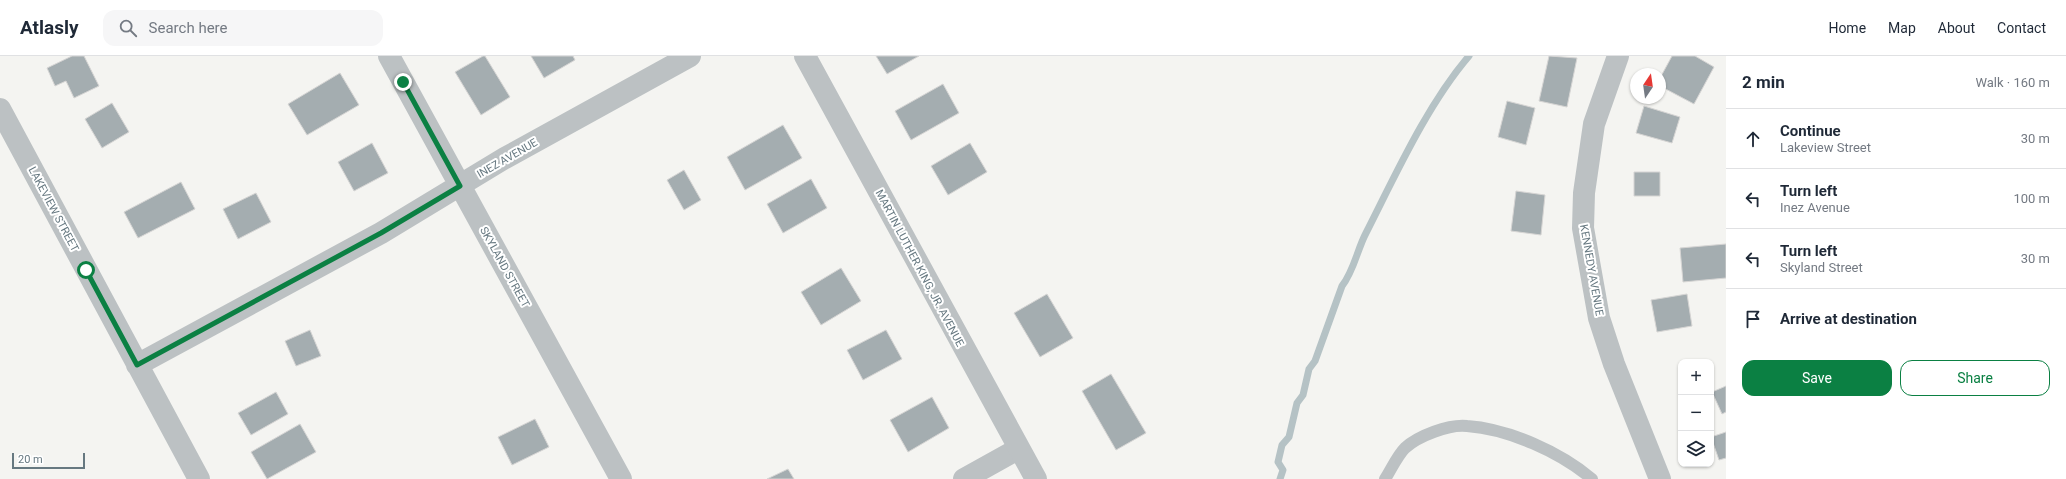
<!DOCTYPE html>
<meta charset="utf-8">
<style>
:root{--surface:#fff;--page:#f6f6f7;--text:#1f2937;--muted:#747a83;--line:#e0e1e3;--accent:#0b8043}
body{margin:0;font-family:Roboto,sans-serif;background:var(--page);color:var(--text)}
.controls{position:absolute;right:12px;bottom:12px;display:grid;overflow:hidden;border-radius:8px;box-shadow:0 1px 3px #0004}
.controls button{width:36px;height:36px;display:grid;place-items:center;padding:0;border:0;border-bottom:1px solid var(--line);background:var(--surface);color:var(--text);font:20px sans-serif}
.compass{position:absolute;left:1630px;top:12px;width:36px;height:36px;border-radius:50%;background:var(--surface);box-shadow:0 1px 3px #0004;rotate:13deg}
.scale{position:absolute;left:12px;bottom:10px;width:73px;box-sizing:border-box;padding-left:4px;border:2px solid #667880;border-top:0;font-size:11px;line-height:14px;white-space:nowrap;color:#667880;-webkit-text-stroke:3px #fff;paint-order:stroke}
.stop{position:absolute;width:12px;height:12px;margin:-9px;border:3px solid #0b8043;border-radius:50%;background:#fff}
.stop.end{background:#0b8043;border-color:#fff;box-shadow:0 1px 4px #0008}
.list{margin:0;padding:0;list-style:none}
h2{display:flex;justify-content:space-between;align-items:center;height:52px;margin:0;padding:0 16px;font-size:17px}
h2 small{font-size:13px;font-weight:400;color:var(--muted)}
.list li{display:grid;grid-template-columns:26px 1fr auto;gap:12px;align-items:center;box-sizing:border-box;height:60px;padding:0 16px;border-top:1px solid var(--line)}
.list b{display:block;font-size:15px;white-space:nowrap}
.list p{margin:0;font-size:13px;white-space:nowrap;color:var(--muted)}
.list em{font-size:13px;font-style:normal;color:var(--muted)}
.actions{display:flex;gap:8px;padding:12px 16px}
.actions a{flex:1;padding:9px 0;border:1px solid var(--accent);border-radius:12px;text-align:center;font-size:14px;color:var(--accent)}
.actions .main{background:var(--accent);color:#fff}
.icon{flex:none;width:22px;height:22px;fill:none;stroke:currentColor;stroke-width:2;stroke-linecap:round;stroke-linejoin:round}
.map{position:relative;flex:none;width:1726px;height:423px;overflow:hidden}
header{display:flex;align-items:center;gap:24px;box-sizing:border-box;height:56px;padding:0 20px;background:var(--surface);border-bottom:1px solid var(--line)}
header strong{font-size:19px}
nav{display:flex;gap:22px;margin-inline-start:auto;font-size:14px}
.search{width:280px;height:36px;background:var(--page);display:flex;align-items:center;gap:10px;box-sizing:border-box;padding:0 14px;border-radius:12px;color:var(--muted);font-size:15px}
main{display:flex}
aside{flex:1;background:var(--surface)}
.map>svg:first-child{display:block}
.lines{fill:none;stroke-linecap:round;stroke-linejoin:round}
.stream{stroke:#b5c2c5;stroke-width:7}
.building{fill:#a4adb0;stroke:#d6d5d4}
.service{stroke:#bcc1c3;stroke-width:12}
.minor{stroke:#bcc1c3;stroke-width:22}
.tertiary{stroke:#bcc1c3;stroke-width:22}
.route{stroke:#0b8043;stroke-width:5}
.labels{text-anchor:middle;stroke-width:4;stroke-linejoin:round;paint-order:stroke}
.street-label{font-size:11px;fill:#667880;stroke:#fff}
</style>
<header>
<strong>Atlasly</strong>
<div class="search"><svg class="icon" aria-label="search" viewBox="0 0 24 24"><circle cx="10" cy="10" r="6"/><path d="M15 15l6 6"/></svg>Search here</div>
<nav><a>Home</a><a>Map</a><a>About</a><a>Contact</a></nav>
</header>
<main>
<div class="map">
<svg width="1726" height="423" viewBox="0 0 1726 423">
<rect width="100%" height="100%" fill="#f4f4f1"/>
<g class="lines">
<path class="stream" d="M 1280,423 L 1283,414 L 1278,406 L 1282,389 L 1289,381 L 1297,347 L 1303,339 L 1309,313 L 1315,305 L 1342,230 C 1354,215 1357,194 1366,177 C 1395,120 1427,49 1469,0"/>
</g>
<path class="building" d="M 72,0 L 84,0 L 99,30 L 74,42 L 66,25 L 55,30 L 47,12 Z
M 483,0 L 485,0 L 510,41 L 481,59 L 455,16 Z
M 531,0 L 573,0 L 575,4 L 544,22 Z
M 876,0 L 919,0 L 887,18 Z
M 1549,0 L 1577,2 L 1567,51 L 1539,45 Z
M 1672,0 L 1695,0 L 1714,11 L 1694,48 L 1660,30 L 1660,22 Z
M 340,17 L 359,49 L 307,79 L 288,48 Z
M 943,28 L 959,57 L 911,84 L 895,55 Z
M 1507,45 L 1535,52 L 1526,89 L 1498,81 Z
M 112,47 L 129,76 L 102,92 L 85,63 Z
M 1644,50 L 1680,61 L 1672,87 L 1636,77 Z
M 783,69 L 802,102 L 745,134 L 727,101 Z
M 372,87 L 388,117 L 354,135 L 338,106 Z
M 970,87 L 987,116 L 948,139 L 931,110 Z
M 684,114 L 701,144 L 684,154 L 667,124 Z
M 1634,116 L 1660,116 L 1660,140 L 1634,140 Z
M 811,123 L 827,152 L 783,177 L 767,148 Z
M 181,126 L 195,153 L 138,182 L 124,156 Z
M 1516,135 L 1545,139 L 1541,179 L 1511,175 Z
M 256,137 L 271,166 L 238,183 L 223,153 Z
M 1726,188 L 1726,222 L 1683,226 L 1680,192 Z
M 841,212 L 861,245 L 821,269 L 801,236 Z
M 1047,238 L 1073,282 L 1040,301 L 1014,257 Z
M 1687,238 L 1692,270 L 1657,276 L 1651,244 Z
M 310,274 L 321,300 L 296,310 L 285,285 Z
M 886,274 L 902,303 L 863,324 L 847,294 Z
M 1111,318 L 1146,377 L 1116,394 L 1082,335 Z
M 1726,330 L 1726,356 L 1722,358 L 1712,336 Z
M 276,336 L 288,358 L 251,379 L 238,357 Z
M 932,341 L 949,372 L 908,396 L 890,364 Z
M 535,363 L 549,391 L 512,409 L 498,381 Z
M 300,368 L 316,396 L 267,423 L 251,396 Z
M 1726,376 L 1726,402 L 1719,404 L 1711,381 Z
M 788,413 L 794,423 L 767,423 Z"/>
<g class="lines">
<path class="service" d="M 1385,423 C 1391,414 1397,400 1405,392 C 1418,380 1449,368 1467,370 C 1509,373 1560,396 1592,423"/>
<path class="minor" d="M 389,0 L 621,423
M 1618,0 L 1594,68 L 1584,137 L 1583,172 L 1599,262 L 1614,308 L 1660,423
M 0,53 L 199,423
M 137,309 L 381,177 L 505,102 L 690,0
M 964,423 L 1018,393"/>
<path class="tertiary" d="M 805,0 L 1036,423"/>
</g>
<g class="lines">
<path class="route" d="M 86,214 L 137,309 L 381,177 L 460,130 L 403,26"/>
</g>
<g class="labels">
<g class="street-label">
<text transform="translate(507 102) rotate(-30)" y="4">INEZ AVENUE</text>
<text transform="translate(54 153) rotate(62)" y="4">LAKEVIEW STREET</text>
<text transform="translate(505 211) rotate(61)" y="4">SKYLAND STREET</text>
<text transform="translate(920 212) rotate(62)" y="4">MARTIN LUTHER KING, JR. AVENUE</text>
<text transform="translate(1592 214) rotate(80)" y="4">KENNEDY AVENUE</text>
</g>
</g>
</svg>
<div class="controls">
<button>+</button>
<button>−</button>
<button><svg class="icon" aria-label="layers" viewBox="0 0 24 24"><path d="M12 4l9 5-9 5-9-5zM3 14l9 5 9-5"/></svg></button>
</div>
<svg class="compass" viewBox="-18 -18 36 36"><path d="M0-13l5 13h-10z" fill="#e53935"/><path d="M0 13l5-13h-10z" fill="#747a83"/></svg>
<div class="scale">20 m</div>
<div class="stop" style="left:86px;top:214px"></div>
<div class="stop end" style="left:403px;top:26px"></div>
</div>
<aside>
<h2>2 min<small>Walk · 160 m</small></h2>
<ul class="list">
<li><svg class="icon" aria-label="ahead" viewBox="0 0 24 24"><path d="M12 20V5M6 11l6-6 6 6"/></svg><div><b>Continue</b><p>Lakeview Street</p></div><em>30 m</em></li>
<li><svg class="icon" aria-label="left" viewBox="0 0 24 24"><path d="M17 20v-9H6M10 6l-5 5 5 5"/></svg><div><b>Turn left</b><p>Inez Avenue</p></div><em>100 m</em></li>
<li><svg class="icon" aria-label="left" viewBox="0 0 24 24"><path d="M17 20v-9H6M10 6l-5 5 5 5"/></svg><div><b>Turn left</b><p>Skyland Street</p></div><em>30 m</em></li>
<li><svg class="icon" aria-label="arrive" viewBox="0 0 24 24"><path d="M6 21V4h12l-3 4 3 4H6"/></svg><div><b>Arrive at destination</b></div></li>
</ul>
<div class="actions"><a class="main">Save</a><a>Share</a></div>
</aside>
</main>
